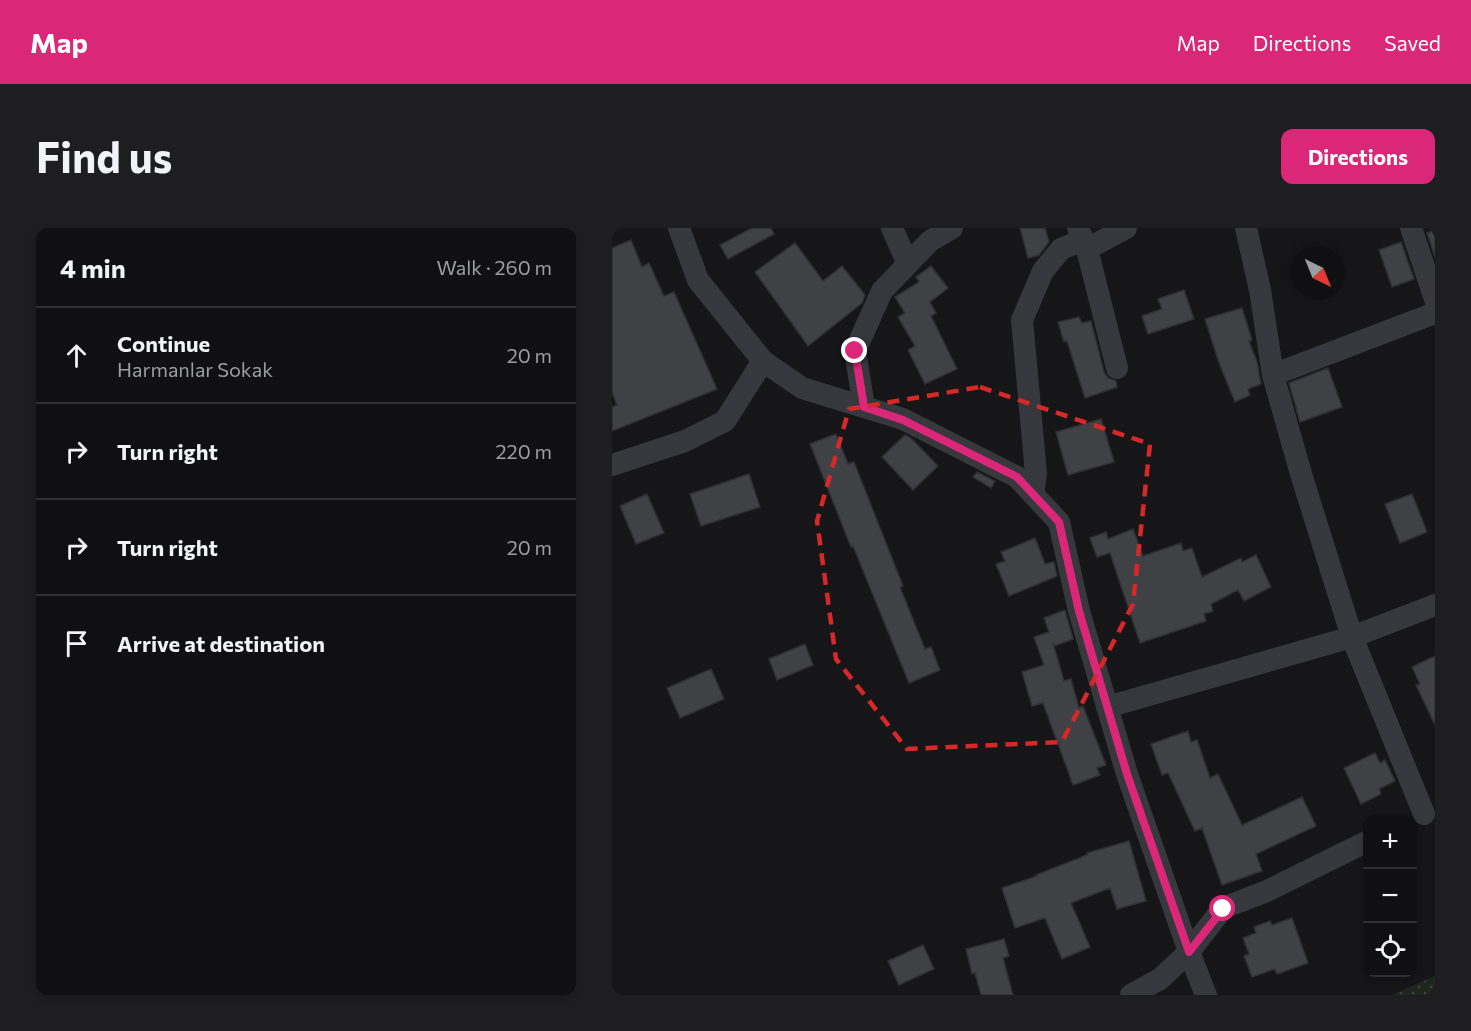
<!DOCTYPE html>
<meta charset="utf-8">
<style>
:root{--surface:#101012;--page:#1e1e20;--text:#f1f3f6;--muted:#9c9d9f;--line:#303032;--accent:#db2777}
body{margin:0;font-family:Commissioner,sans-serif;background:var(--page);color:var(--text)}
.controls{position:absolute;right:18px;bottom:18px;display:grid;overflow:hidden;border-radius:12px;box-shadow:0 3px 9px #0003}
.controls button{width:54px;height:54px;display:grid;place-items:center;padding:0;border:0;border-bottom:2px solid var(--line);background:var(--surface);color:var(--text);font:30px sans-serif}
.compass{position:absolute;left:679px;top:18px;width:54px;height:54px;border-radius:50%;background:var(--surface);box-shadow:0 3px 9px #0003;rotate:137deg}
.stop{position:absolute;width:18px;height:18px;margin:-14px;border:4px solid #db2777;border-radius:50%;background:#fff}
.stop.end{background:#db2777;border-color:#fff;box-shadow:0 2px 6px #0008}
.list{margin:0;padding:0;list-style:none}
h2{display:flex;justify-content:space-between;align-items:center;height:78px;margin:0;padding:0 24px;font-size:26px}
h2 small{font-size:20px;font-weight:400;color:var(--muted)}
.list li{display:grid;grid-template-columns:39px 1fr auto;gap:18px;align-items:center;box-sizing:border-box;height:96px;padding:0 24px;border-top:2px solid var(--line)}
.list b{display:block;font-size:22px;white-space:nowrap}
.list p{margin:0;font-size:20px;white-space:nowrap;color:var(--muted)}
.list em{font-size:20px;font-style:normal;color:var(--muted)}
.icon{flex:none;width:33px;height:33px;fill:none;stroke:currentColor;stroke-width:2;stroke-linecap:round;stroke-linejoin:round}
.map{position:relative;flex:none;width:823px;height:767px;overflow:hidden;border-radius:12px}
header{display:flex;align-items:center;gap:36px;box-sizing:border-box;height:84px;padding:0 30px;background:var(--accent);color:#fff}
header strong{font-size:28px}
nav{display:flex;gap:33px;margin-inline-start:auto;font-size:21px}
.intro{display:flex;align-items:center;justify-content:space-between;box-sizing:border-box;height:144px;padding:0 36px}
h1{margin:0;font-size:42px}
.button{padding:15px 27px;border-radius:12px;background:var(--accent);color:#fff;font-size:21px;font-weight:700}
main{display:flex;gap:36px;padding:0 36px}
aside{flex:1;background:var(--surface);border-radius:12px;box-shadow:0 3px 9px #0003}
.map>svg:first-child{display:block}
.park{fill:url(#park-dots)}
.building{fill:#404145;stroke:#303034;stroke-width:1.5}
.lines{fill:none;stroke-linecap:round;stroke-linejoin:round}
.minor{stroke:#37383d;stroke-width:22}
.route{stroke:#db2777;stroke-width:8}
.marked{fill:none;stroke:#d62828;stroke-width:4.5;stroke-dasharray:12 8;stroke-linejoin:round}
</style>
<header>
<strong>Map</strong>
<nav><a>Map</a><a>Directions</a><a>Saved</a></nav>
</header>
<div class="intro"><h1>Find us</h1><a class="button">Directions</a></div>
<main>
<aside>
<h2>4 min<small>Walk · 260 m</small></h2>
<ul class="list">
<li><svg class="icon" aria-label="ahead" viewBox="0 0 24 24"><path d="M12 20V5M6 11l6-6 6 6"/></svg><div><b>Continue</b><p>Harmanlar Sokak</p></div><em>20 m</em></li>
<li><svg class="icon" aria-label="right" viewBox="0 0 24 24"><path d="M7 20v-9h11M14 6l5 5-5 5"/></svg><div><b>Turn right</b></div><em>220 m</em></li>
<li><svg class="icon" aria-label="right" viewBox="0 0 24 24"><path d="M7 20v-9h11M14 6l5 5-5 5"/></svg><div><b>Turn right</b></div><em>20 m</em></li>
<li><svg class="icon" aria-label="arrive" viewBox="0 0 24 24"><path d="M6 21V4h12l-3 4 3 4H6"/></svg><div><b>Arrive at destination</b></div></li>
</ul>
</aside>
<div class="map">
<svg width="823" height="767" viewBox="0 0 823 767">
<defs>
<pattern id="park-dots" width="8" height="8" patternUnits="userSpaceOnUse" patternTransform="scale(1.5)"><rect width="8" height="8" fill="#1e261f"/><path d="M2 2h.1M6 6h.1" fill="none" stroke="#3c433d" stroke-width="1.8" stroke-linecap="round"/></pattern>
</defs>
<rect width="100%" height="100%" fill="#161618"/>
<path class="park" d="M 823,748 L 823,767 L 780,767 Z"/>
<path class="building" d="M 140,0 L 159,0 L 162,6 L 116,31 L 108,17 Z
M 408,0 L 433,0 L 437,14 L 427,27 L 416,30 Z
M 823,2 L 823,29 L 815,5 Z
M 19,12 L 30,39 L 37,35 L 52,68 L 62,64 L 105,161 L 0,203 L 0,179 L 5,177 L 0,164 L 0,20 Z
M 789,14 L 802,51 L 780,59 L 767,22 Z
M 183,15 L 211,53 L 230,38 L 253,67 L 250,75 L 196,118 L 143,44 Z
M 319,38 L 336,60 L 318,74 L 324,85 L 319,88 L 345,141 L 313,156 L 296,122 L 303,118 L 286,89 L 293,85 L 283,69 L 307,54 L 304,49 Z
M 572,62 L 582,91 L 536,106 L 530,88 L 550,81 L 546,71 Z
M 630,80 L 640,112 L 637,113 L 645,134 L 649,156 L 636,161 L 638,167 L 623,174 L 607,135 L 593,91 Z
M 467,89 L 470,95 L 479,93 L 492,144 L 496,150 L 504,153 L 505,159 L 473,170 L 455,113 L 452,114 L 446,94 Z
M 716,140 L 730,179 L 688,194 L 677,155 Z
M 489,191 L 502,234 L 456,247 L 444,204 Z
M 224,206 L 236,236 L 242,234 L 291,358 L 288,359 L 313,421 L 319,419 L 328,442 L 297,455 L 241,318 L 239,319 L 198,216 Z
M 293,207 L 300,211 L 326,238 L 301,262 L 270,229 Z
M 365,244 L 383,253 L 379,260 L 361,249 Z
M 137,246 L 148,279 L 89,298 L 78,266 Z
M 35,266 L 52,305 L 24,316 L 8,278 Z
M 800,266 L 815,304 L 788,315 L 773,276 Z
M 521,301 L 531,328 L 569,315 L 571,323 L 580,320 L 590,349 L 629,330 L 630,334 L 644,327 L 659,359 L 632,373 L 626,362 L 599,376 L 601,383 L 592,386 L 594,393 L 528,415 L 498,325 L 485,329 L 478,310 L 494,304 L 496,311 Z
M 423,310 L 433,336 L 442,334 L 445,348 L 397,368 L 384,336 L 393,333 L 389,324 Z
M 453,382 L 461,411 L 442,418 L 441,415 L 452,453 L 459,451 L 467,480 L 471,478 L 494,537 L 485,540 L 488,547 L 461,557 L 431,475 L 420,478 L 410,444 L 432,437 L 422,409 L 437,404 L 432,390 Z
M 193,416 L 201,437 L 165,452 L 157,431 Z
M 823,428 L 823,497 L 804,457 L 808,456 L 800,439 Z
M 99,441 L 112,471 L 68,490 L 55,460 Z
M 576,503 L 579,514 L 585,512 L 598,550 L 606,546 L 630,597 L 690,569 L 704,598 L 644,626 L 650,643 L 610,657 L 590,600 L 583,603 L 556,545 L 550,547 L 539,516 Z
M 763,525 L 768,535 L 773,532 L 783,553 L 767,561 L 769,566 L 749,576 L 732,540 Z
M 517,613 L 534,673 L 505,681 L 498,660 L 459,675 L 478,719 L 450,731 L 433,690 L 403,700 L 390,660 L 425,648 L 424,647 L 475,627 L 475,625 Z
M 680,690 L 696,735 L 665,746 L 663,741 L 640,749 L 632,728 L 637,726 L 631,710 L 644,705 L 642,699 L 658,693 L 660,697 Z
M 392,711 L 397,728 L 391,730 L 401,767 L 369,767 L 363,745 L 360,746 L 354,721 Z
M 311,717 L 322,741 L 287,757 L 276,733 Z"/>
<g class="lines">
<path class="minor" d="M 67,0 L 86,52 L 151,133 L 190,160 L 291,191 L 405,249 L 447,294 L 467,383 L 515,546 L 577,724 L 594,767
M 280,0 L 296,36
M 466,0 L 475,21 L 505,140
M 634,0 L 648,62 L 661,147 L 689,246 L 740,409 L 812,586
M 799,0 L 823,71
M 475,21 L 514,0
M 661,147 L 823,85
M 252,179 L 243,123 L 270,63 L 318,13 L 340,0
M 0,237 L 73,213 L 113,193 L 151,133
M 421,266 L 424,246 L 410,92 L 431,43 L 449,21 L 471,12
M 495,479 L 740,409 L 823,377
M 519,767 L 548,751 L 577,724 L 611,680 L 655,663 L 756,613"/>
</g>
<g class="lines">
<path class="route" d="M 243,123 L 252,179 L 291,192 L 405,249 L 447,294 L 467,383 L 515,546 L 577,724 L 611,681"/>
</g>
<path class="marked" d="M 368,159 L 538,216 L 521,376 L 450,514 L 295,521 L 224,431 L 205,293 L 237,181 Z"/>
</svg>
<div class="controls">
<button>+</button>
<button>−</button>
<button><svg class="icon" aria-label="locate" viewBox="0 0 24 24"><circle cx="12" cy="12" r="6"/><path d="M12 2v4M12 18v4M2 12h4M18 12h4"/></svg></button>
</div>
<svg class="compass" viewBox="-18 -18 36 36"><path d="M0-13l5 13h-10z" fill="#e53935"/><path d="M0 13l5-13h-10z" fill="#9c9d9f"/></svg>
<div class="stop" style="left:611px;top:681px"></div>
<div class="stop end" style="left:243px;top:123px"></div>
</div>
</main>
